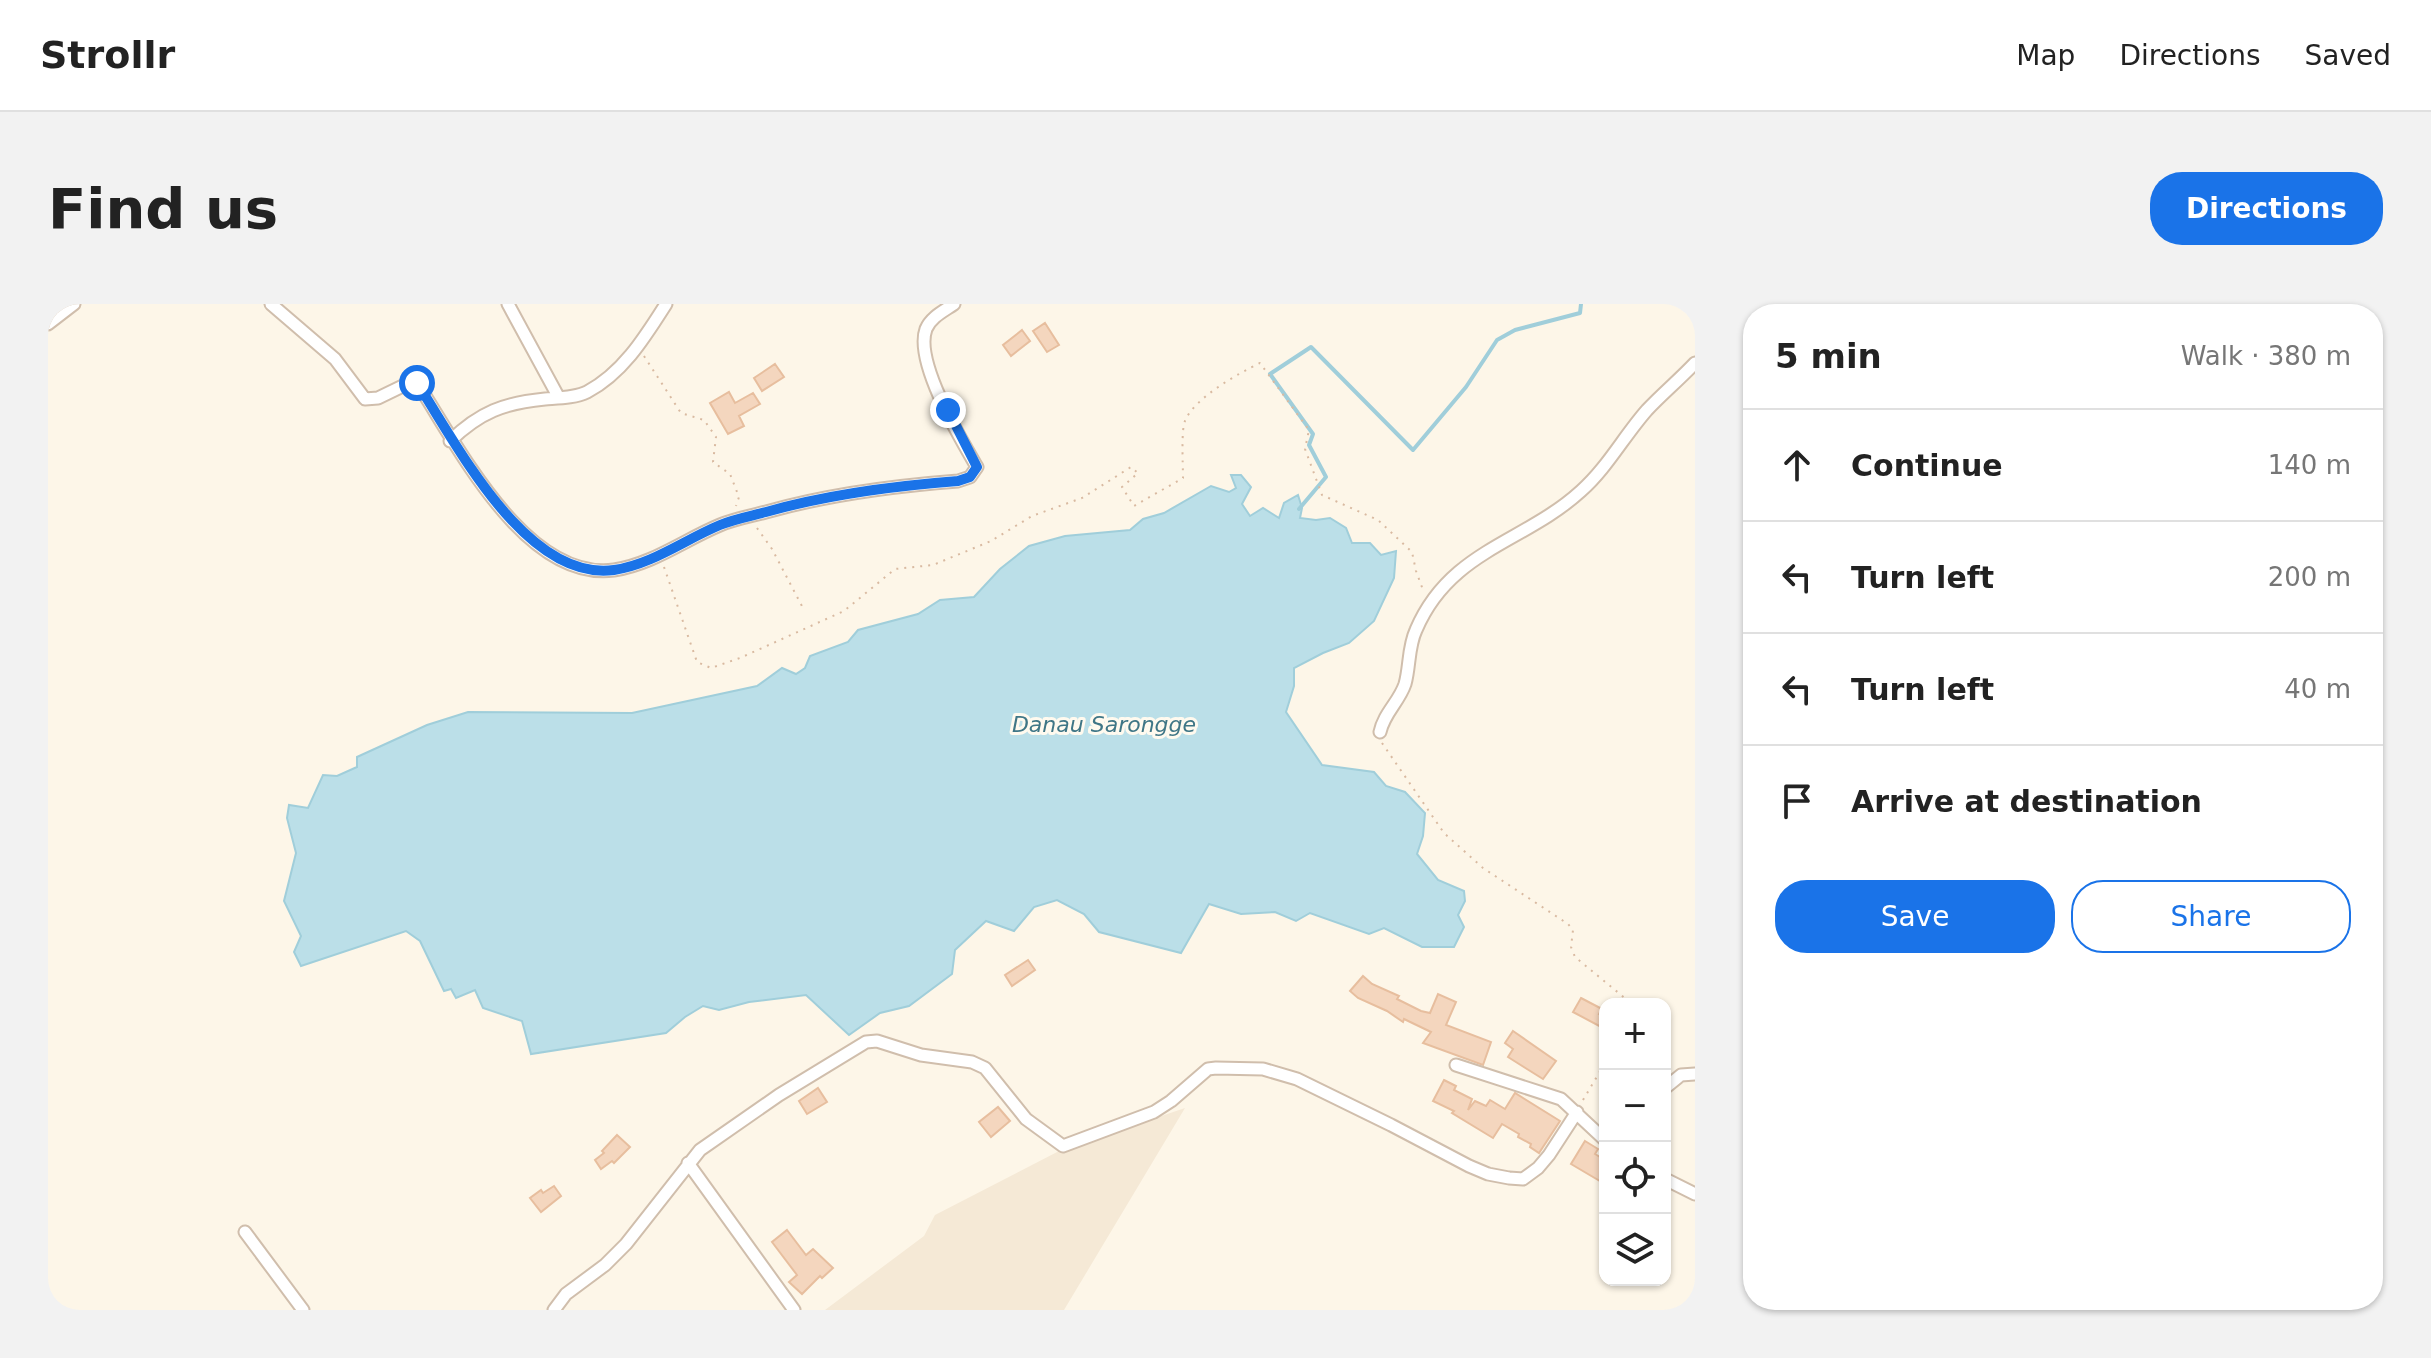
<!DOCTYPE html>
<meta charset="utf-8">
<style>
:root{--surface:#fff;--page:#f2f2f2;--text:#222;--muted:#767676;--line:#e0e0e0;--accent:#1a73e8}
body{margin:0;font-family:"DejaVu Sans",sans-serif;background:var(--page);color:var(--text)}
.controls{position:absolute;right:24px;bottom:24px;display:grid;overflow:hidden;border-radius:16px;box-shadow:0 2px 6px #0004}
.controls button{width:72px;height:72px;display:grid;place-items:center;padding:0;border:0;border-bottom:2px solid var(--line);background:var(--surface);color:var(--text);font:40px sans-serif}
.stop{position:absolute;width:24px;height:24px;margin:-18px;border:6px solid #1a73e8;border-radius:50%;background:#fff}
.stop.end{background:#1a73e8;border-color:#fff;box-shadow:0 2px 8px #0008}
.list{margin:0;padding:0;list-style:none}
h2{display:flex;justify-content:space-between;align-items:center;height:104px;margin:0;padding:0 32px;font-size:34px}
h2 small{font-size:26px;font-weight:400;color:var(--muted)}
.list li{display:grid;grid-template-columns:52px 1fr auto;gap:24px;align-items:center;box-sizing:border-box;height:112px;padding:0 32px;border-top:2px solid var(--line)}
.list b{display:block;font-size:30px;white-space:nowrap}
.list em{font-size:26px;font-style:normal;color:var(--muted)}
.actions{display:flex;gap:16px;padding:24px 32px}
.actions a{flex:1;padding:18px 0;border:2px solid var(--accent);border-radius:32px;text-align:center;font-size:28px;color:var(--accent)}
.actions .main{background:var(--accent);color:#fff}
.icon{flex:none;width:44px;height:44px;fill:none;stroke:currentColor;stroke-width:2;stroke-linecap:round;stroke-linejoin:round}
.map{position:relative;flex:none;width:1647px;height:1006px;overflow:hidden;border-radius:32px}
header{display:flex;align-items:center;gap:48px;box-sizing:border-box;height:112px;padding:0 40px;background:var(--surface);border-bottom:2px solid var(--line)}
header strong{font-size:38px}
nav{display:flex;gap:44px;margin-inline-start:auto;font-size:28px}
.intro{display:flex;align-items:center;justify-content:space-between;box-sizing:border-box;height:192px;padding:0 48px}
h1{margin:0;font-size:56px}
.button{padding:20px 36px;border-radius:32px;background:var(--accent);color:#fff;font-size:28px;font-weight:700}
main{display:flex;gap:48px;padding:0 48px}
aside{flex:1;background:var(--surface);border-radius:32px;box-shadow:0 2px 6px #0004}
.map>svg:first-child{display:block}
.residential{fill:#f5e9d6}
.water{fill:#bbdfe8;stroke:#a0ceda;stroke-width:2}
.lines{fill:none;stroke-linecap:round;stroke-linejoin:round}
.stream{stroke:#a0ceda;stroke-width:4}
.building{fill:#f4d6be;stroke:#e7be9e;stroke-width:2}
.street-casing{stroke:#d0beac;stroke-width:15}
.path{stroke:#d9baa1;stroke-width:2;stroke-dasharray:2 6;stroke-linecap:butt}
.street{stroke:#fff;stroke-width:11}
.route{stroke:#1a73e8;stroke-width:10}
.labels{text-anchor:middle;stroke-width:6;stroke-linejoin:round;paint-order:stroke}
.water-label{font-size:22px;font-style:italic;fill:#3f7686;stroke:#fffaef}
</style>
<header>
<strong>Strollr</strong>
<nav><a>Map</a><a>Directions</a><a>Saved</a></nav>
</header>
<div class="intro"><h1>Find us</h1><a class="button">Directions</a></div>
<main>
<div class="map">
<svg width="1647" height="1006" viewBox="0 0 1647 1006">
<rect width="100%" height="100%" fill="#fdf6e8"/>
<path class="residential" d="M 1137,804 L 1016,1006 L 777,1006 L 876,932 L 887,911 L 1013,846 Z"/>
<path class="water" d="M 1183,171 L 1193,171 L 1203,183 L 1194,200 L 1202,212 L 1215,204 L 1231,214 L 1236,199 L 1250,191 L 1254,204 L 1252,214 L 1268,216 L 1282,214 L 1298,224 L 1304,239 L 1322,239 L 1333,251 L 1348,247 L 1346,274 L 1326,317 L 1301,339 L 1275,349 L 1246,364 L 1246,382 L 1238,408 L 1274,461 L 1326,468 L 1338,482 L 1357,488 L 1377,509 L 1375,532 L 1369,550 L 1390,576 L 1416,587 L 1417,597 L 1410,611 L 1416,623 L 1406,643 L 1374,643 L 1336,624 L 1321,630 L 1262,609 L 1248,617 L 1227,608 L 1193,610 L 1161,600 L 1133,649 L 1051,628 L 1036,610 L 1009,596 L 986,603 L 966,627 L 938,617 L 907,646 L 904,670 L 861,702 L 832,709 L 801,731 L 758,691 L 701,698 L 671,706 L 655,702 L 637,713 L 618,729 L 483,750 L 474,717 L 435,704 L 427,686 L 408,694 L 403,685 L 396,687 L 372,637 L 358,627 L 253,662 L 246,648 L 253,632 L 236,597 L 248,549 L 239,514 L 241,501 L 260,504 L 275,471 L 289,472 L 309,463 L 309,453 L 379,421 L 420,408 L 584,409 L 709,382 L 734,364 L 748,370 L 757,364 L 762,352 L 800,338 L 810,326 L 870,310 L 892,296 L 926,293 L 952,265 L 981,242 L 1017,232 L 1082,226 L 1095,215 L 1116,209 L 1163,182 L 1181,188 L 1188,184 Z"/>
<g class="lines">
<path class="stream" d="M 1251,205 L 1278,173 L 1261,141 L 1265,130 L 1222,70 L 1263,43 L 1365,146 L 1418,83 L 1449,36 L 1467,26 L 1532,9 L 1533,0"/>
</g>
<path class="building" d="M 997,19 L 1011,41 L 999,48 L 985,27 Z
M 974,26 L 982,37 L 963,52 L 955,41 Z
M 727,60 L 736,73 L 714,87 L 706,74 Z
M 681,88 L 687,99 L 705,89 L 712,100 L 691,112 L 696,122 L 680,130 L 662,99 Z
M 980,656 L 987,666 L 964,682 L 957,671 Z
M 1315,672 L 1324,680 L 1351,692 L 1349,695 L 1373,707 L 1382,709 L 1390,690 L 1408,698 L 1398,721 L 1443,738 L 1435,761 L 1375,739 L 1383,728 L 1356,715 L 1355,718 L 1339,707 L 1310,694 L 1302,687 Z
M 1533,694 L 1554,705 L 1551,710 L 1557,713 L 1557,725 L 1525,708 Z
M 1465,727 L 1508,757 L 1495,775 L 1460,753 L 1465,745 L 1457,739 Z
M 1396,776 L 1408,782 L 1406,786 L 1424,795 L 1420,806 L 1427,797 L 1438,802 L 1442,796 L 1457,805 L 1467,789 L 1512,817 L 1491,849 L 1482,843 L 1483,840 L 1470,833 L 1471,830 L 1454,820 L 1445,834 L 1404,809 L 1406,807 L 1385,797 Z
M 770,784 L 779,798 L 759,810 L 751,797 Z
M 950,803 L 962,817 L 943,833 L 931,818 Z
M 569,831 L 582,843 L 566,859 L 564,857 L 553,865 L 547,856 L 556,849 L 554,847 Z
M 1537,837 L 1550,845 L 1547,850 L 1557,856 L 1557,880 L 1523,860 Z
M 506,882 L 513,892 L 493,908 L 482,894 L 493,886 L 495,889 Z
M 739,926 L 758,951 L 765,945 L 785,964 L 774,974 L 772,972 L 754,990 L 741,978 L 749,971 L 724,938 Z"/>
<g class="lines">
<defs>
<path id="street" d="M 223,0 L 287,55 L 317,95 L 330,94 L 363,78 L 369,79 C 409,140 477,278 566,266 C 605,260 636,236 672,221 C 686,215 703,212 718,208 C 781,190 845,182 910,177 L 922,173 L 929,163 C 912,134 866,57 878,25 C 883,13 896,7 906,0
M 460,0 L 511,94
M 0,20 L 26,0
M 402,137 C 432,108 456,99 497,95 C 510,94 527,94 539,88 C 575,69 597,33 618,0
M 1332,428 C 1336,409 1351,398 1357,380 C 1362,362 1360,343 1368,326 C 1402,246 1476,239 1533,187 C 1559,164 1576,132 1599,106 C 1614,90 1632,75 1647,59
M 1408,761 L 1513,795 L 1557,836
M 1617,784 L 1633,771 L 1647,770
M 640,859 L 746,1006
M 1617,875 L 1647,890
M 197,928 L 255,1006
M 506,1006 L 518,990 L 557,961 L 578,940 L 652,846 L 731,791 L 818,738 L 829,737 L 873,751 L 924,758 L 937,764 L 978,815 L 1015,842 L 1106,808 L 1123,797 L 1160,765 L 1168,764 L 1215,765 L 1249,775 L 1343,821 L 1421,862 L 1440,870 L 1461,874 L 1475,875 L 1490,864 L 1501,851 L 1529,808"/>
</defs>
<use href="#street" class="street-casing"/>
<path class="path" d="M 596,52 L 633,109 L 656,116 L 668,133 L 665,158 L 682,170 L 691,193 L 688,202
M 709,224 L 724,245 L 756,306
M 616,263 L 649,358 L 663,364 L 692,354 L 796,307 L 847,265 L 885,261 L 943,237 L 984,212 L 1034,194 L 1083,163 L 1090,169 L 1074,183 L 1086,202 L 1135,174 C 1135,162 1133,125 1137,117 C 1146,94 1191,69 1212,59 L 1261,126 L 1257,145 L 1274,191 L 1330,216 L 1364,248 L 1368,267 L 1375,286
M 1334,439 L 1396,529 L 1435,564 L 1520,620 L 1525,626 L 1523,643 L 1527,653 L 1584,700
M 1535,796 L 1557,759"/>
<use href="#street" class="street"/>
</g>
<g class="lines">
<path class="route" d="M 369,79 C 409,140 478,278 566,266 C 605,260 636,236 672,221 C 686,215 703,212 718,208 C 781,190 845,182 910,177 L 922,173 L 929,163 L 900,106"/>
</g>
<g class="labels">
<g class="water-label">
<text x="1056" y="428">Danau Sarongge</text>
</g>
</g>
</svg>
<div class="controls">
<button>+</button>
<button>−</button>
<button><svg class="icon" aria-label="locate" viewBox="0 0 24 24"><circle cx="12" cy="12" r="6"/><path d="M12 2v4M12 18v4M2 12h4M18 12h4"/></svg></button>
<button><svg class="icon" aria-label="layers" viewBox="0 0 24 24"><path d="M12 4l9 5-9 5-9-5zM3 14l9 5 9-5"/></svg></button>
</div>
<div class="stop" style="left:369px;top:79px"></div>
<div class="stop end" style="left:900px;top:106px"></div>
</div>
<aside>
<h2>5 min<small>Walk · 380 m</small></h2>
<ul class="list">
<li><svg class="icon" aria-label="ahead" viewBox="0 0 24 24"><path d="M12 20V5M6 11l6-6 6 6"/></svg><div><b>Continue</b></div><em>140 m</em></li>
<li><svg class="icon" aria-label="left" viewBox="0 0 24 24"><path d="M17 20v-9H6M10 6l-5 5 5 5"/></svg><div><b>Turn left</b></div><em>200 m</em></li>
<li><svg class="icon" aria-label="left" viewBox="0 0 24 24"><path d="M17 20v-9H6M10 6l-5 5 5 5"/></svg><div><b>Turn left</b></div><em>40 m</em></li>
<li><svg class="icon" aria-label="arrive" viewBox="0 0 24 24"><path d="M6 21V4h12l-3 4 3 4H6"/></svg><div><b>Arrive at destination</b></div></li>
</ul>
<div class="actions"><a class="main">Save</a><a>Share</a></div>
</aside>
</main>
